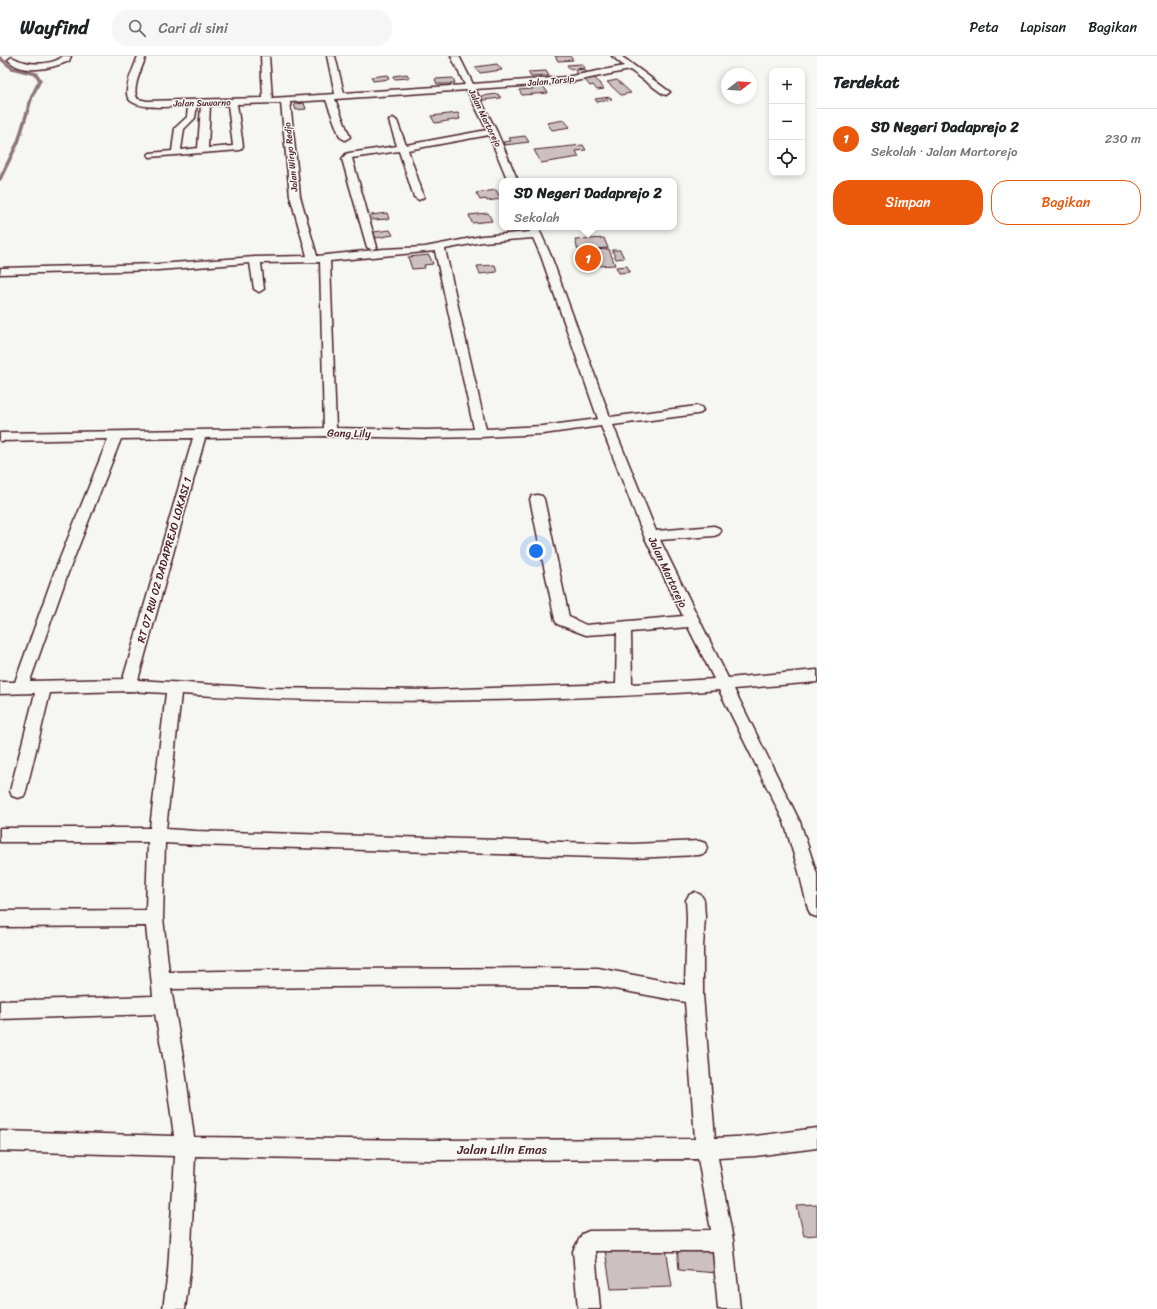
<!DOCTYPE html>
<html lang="id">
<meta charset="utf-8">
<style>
:root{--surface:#fff;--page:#f6f6f6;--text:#202124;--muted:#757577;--line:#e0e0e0;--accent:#ea580c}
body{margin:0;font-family:Sriracha,sans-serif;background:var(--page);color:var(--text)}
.controls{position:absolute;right:12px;top:12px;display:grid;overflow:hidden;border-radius:8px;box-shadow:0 2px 6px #0003}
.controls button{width:36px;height:36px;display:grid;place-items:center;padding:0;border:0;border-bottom:1px solid var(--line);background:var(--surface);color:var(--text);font:20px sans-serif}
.compass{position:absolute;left:721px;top:12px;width:36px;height:36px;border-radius:50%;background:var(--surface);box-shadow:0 2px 6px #0003;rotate:73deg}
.you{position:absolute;left:536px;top:495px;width:14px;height:14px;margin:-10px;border:3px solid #fff;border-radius:50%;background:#1a73e8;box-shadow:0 0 0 6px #1a73e833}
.badge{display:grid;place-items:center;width:26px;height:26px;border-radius:50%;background:var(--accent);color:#fff;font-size:13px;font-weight:700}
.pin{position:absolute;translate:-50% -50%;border:2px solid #fff;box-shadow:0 1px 4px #0006}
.popup{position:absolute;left:499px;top:122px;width:178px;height:52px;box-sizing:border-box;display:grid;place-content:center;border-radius:8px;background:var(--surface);filter:drop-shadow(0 1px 3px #0005);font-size:13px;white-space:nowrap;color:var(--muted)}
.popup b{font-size:15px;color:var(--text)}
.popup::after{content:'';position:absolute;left:50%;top:100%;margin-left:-8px;border:8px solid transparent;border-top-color:var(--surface)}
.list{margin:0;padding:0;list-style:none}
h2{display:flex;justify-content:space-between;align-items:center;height:52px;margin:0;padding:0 16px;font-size:17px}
h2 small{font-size:13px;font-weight:400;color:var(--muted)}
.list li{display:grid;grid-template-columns:26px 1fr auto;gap:12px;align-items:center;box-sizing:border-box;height:60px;padding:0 16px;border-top:1px solid var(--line)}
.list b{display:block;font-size:15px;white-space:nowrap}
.list p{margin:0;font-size:13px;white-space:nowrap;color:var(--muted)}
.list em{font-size:13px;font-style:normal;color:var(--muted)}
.actions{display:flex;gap:8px;padding:12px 16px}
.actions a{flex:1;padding:9px 0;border:1px solid var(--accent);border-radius:16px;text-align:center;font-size:14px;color:var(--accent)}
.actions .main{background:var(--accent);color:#fff}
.icon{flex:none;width:22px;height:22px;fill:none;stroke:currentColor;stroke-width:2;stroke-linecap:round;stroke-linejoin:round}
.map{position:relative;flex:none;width:817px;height:1253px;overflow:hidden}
header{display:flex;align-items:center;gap:24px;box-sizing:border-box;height:56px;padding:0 20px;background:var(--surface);border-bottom:1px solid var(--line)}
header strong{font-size:19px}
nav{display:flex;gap:22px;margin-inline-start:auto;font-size:14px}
.search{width:280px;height:36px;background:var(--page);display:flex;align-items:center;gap:10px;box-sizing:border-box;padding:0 14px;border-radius:16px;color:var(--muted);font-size:15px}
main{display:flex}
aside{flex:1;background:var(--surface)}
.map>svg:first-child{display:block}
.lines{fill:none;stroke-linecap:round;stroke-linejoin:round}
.stream{stroke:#8e747a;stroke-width:3.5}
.building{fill:#ccc1c0;stroke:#4a1f2b}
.street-casing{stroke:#4a1f2b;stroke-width:3}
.street{fill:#f6f6f2;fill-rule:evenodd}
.labels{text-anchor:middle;stroke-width:3;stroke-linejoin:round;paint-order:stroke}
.far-street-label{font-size:9px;fill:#4a1f2b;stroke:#f6f6f2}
.street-label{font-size:11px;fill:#4a1f2b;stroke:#f6f6f2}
.near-street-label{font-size:13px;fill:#4a1f2b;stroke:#f6f6f2}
</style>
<header>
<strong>Wayfind</strong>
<div class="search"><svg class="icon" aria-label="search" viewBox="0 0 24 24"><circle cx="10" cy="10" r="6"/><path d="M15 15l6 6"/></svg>Cari di sini</div>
<nav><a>Peta</a><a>Lapisan</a><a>Bagikan</a></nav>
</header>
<main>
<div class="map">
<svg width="817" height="1253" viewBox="0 0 817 1253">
<rect width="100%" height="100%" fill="#f6f6f2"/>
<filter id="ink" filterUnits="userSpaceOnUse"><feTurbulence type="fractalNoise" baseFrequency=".025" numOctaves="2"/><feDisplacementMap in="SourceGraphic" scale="8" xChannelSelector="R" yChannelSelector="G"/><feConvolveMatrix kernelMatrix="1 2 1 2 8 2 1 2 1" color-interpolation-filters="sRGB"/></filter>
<g filter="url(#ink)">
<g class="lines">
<path class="stream" d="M 0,2 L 12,12 L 36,18 L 40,24 L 32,40 L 18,86 L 0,123"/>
</g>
<path class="building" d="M 555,0 L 570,0 L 573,4 L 558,5 Z
M 497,8 L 502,14 L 480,17 L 475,11 Z
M 582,8 L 585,12 L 570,13 L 567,9 Z
M 584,13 L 588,18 L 578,19 L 575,14 Z
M 546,15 L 549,20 L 531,21 L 528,16 Z
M 407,18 L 409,22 L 394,23 L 393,20 Z
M 387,19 L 389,23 L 373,25 L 371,21 Z
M 453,22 L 455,27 L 450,27 L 451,28 L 437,28 L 435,23 Z
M 595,22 L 604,33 L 597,34 L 593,29 L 590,30 L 584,23 Z
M 617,24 L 631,37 L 621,39 L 607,26 Z
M 543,30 L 548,37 L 522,39 L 519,34 L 533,33 L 532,31 Z
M 498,38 L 501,42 L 483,44 L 481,40 Z
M 610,41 L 612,43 L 597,46 L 595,43 Z
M 304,47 L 306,53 L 296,54 L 294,48 Z
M 458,57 L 460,63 L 435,67 L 431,60 Z
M 564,64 L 570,71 L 552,74 L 547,67 Z
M 525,80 L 529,86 L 505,89 L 503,86 L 511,85 L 509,82 Z
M 583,89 L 586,94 L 576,95 L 579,101 L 541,107 L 534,94 Z
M 496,134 L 501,143 L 487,145 L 486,143 L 480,144 L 476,137 Z
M 387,157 L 389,163 L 373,164 L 371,159 Z
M 488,157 L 492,165 L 472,167 L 469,159 Z
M 390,174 L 393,179 L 376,182 L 373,176 Z
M 604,182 L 608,192 L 578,194 L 575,184 Z
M 609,193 L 615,209 L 597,210 L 590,194 Z
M 612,194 L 620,194 L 624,202 L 616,203 Z
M 429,199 L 433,208 L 424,209 L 425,212 L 412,213 L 408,201 Z
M 495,209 L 497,216 L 480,218 L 477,210 Z
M 627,210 L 630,216 L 619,217 L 616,211 Z
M 817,1149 L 817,1179 L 804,1180 L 797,1150 Z
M 677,1191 L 716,1194 L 718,1217 L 679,1214 Z
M 666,1192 L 672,1231 L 611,1233 L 605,1194 Z"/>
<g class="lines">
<defs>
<path id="street" d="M 63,0 L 71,0 L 69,5 C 52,12 23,20 8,4 L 12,1 C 16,3 20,5 25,6 C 36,9 55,8 63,0 Z
M 138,0 L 146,0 C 143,10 130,35 138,43 L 147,45 L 263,42 L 261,0 L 269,0 L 272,42 L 335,38 L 327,0 L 335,0 L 344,37 L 465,29 L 451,0 L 459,0 L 473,28 L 566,21 L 624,10 L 612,0 L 621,0 L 670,36 L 666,39 L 663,38 L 630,14 L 566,27 L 475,33 L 497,76 L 518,125 L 508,125 L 489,79 L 408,94 L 424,141 L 419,144 L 414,141 L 399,95 L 352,102 L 377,191 L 372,194 L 367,191 L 342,103 L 346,98 L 349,97 L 397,90 L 389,65 L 393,62 L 397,65 L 406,89 L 487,74 L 467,34 L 335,43 L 350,81 L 345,84 L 340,81 L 326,44 L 290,46 L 300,140 L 317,200 L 384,193 L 425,191 L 482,180 L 530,176 L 528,171 L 538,171 L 551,200 L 610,361 L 697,350 L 701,351 L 703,354 L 701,357 L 697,358 L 613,369 L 656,475 L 714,470 L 719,472 L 721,475 L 719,478 L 714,480 L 660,484 L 728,622 L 817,614 L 817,626 L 734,633 L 800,766 L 817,818 L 817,861 L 811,859 L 808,853 L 799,816 L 784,766 L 719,634 C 657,639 595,641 532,643 C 414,646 299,646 181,638 L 166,773 L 196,775 L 633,788 L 699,785 L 705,787 L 707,792 L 705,797 L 699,799 L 633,802 L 196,789 L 165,787 L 163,862 L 169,916 L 333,913 L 598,912 L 685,929 L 687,861 L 686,844 L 689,839 L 695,836 L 701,839 L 704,844 L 705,861 L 703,891 L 703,939 L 715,1082 L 755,1080 L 817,1072 L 817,1092 L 755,1100 L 718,1102 L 733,1184 L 740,1253 L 718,1253 L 713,1195 L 595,1195 L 600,1253 L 578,1253 L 573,1195 L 582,1178 L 589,1175 L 711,1174 L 698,1103 L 425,1104 L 195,1100 L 190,1215 L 185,1253 L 163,1253 L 168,1215 L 175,1100 L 0,1095 L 0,1075 L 174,1080 L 164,1006 L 155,958 L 0,963 L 0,945 L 153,940 L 146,870 L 0,871 L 0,855 L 146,854 L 148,786 L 0,786 L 0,772 L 150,772 L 166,637 L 129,635 L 50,637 L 26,735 L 24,740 L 18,742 L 12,740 L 10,735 L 35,637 L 0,638 L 0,626 L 15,626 L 54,517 L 108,383 L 0,385 L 0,377 L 324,372 L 320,206 L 261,207 L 264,233 L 259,236 L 254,233 L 250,207 L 158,214 L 0,218 L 1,212 L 158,208 L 255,201 L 307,200 L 290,140 L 281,47 L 237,48 L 243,90 L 240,94 L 150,101 L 148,99 L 150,97 L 172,95 L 175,72 L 187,61 L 188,50 C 175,50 128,56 127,38 C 126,26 134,12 138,0 ZM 197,49 L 201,49 L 198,92 L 181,94 L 184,73 L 195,62 ZM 210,49 L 228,49 L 233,90 L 208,92 ZM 533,182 L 541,200 L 598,363 L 543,370 L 486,373 L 445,193 L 482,186 ZM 435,195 L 474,373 L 426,374 L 336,372 L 330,205 ZM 601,370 L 644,480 L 683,560 L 586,569 L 569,561 L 544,443 L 542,440 L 537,439 L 532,440 L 530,443 L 555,564 L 557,568 L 586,579 L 617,577 L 616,628 L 430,634 L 263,632 L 138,624 L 205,382 L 330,380 L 426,382 L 481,381 L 543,378 ZM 193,382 L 123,623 L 30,625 L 68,517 L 121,383 ZM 688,571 L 714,623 L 632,628 L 631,576 ZM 598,930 L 685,946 L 695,1083 L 425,1084 L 194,1081 L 184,1006 L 171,933 L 333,931 Z"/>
</defs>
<use href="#street" class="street-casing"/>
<use href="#street" class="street"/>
</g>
</g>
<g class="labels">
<g class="far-street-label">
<text transform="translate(551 25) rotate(-5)" y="3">Jalan Tarsip</text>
<text transform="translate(202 47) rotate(-1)" y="3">Jalan Suwarno</text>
<text transform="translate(485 62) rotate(64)" y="3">Jalan Martorejo</text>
<text transform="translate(291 101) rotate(-96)" y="3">Jalan Wiryo Redjo</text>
</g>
<g class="street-label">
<text transform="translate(349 377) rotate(1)" y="4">Gang Lily</text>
<text transform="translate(164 504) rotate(-74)" y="4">RT 07 RW 02 DADAPREJO LOKASI 1</text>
<text transform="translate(668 516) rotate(65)" y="4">Jalan Martorejo</text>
</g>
<g class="near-street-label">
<text x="502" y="1098">Jalan Lilin Emas</text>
</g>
</g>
</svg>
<div class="controls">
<button>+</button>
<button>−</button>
<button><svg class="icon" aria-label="locate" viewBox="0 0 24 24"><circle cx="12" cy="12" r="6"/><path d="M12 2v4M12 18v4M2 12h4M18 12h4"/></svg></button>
</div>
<svg class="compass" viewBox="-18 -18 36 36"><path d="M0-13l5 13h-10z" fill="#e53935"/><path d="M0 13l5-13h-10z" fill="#757577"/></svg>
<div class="you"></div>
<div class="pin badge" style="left:588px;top:202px">1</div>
<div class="popup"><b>SD Negeri Dadaprejo 2</b>Sekolah</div>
</div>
<aside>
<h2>Terdekat<small></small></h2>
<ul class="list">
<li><span class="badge">1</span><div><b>SD Negeri Dadaprejo 2</b><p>Sekolah · Jalan Martorejo</p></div><em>230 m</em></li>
</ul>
<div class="actions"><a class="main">Simpan</a><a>Bagikan</a></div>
</aside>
</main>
